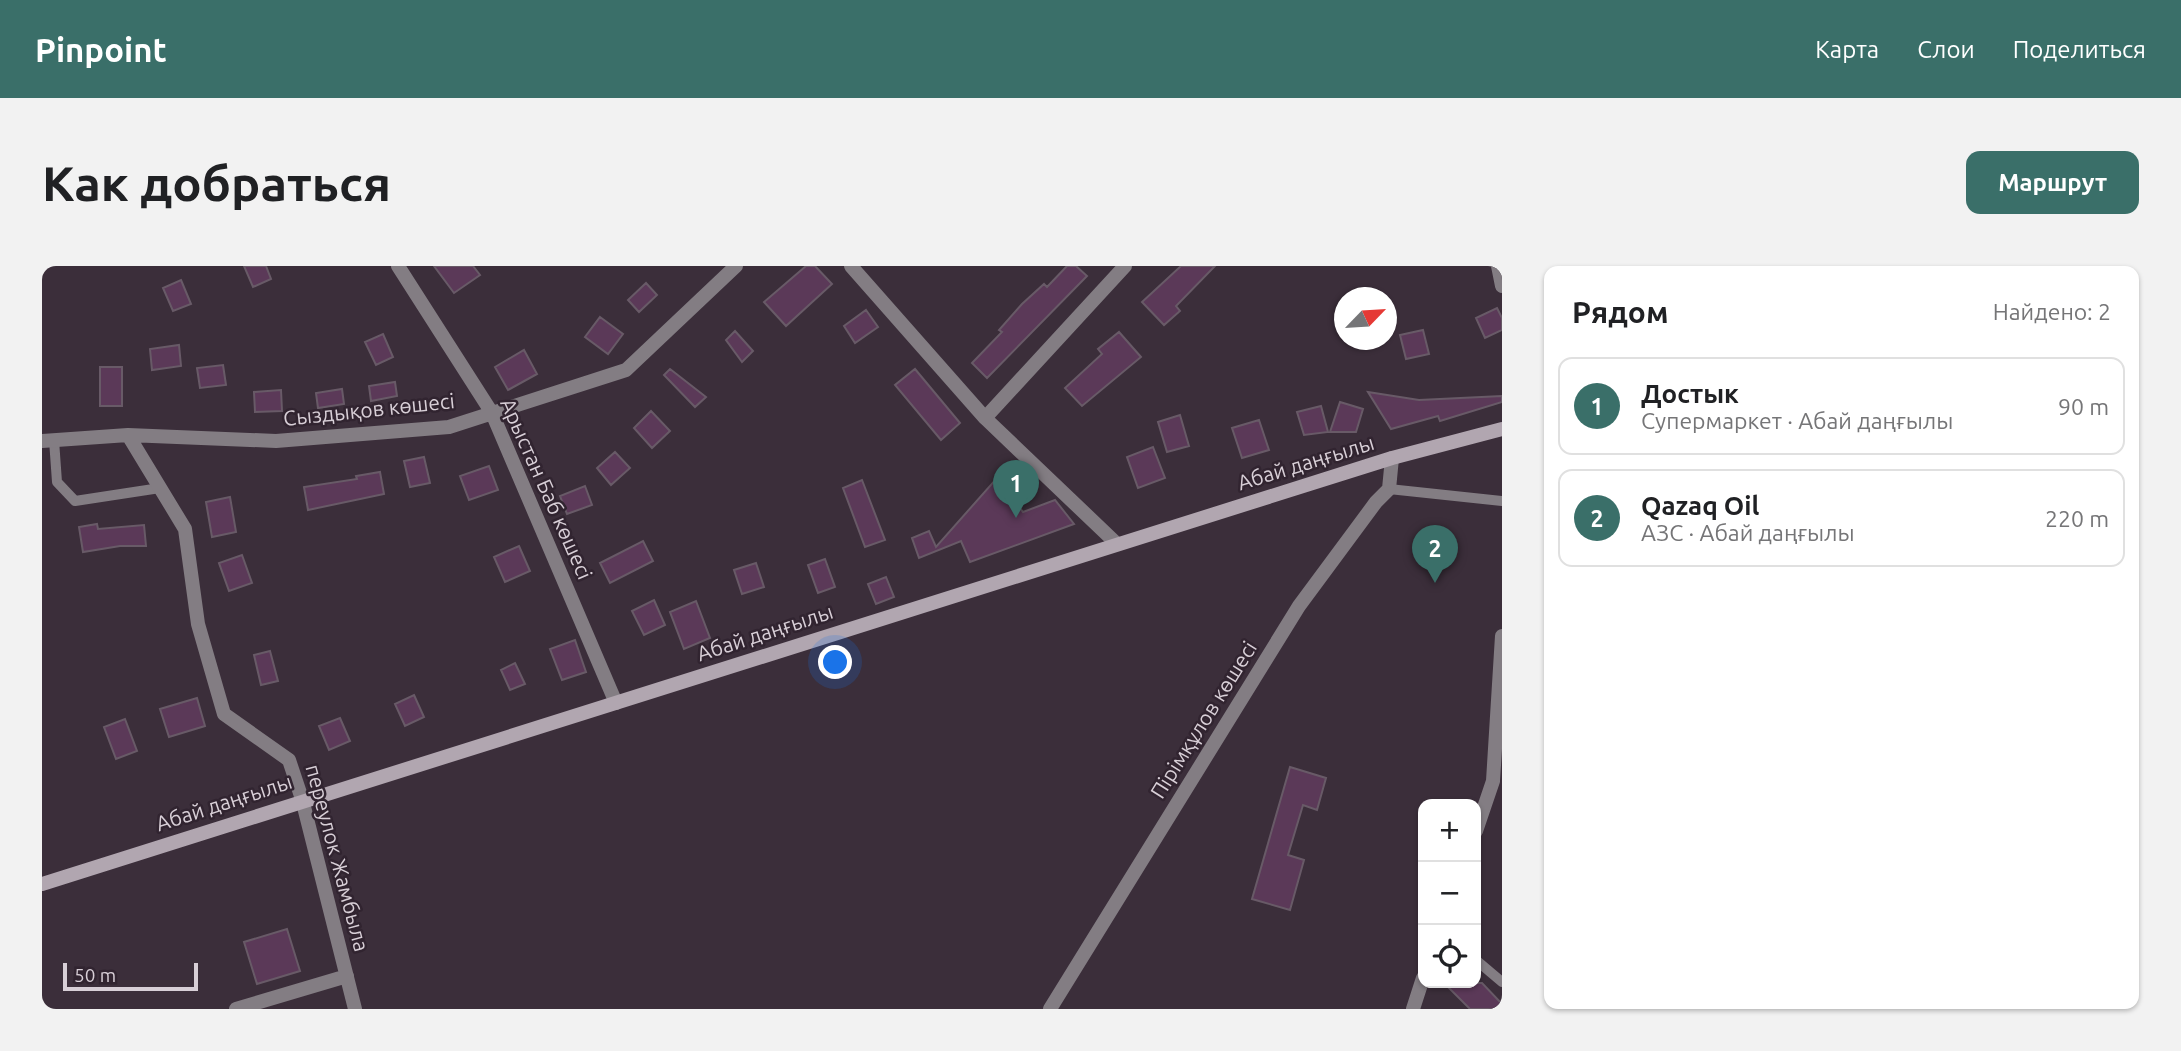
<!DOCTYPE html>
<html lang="ru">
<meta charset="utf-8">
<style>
:root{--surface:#fff;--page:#f2f2f2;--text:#202124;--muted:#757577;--line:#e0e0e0;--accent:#3a6f69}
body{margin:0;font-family:Ubuntu,sans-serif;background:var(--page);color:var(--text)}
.controls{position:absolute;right:21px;bottom:21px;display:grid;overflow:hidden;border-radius:14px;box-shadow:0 2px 5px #0004}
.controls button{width:63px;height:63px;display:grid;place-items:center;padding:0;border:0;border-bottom:2px solid var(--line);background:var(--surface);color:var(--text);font:35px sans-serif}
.compass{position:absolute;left:1292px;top:21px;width:63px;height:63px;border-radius:50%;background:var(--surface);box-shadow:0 2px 5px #0004;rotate:65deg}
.scale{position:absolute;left:21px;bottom:18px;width:135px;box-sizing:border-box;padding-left:7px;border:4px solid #d8cfd7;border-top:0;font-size:19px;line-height:24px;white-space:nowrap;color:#d8cfd7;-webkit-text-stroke:5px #312430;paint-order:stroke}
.you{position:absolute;left:794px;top:397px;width:24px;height:24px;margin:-18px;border:5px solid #fff;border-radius:50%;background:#1a73e8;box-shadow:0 0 0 10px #1a73e833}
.badge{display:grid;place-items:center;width:46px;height:46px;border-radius:50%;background:var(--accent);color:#fff;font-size:23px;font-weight:700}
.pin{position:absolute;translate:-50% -58px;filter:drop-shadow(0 2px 4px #0008)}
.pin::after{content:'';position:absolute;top:37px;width:24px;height:21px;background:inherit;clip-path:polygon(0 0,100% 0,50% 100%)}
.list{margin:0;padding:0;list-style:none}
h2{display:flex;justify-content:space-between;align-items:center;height:91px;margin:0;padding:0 28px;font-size:30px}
h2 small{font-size:23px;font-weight:400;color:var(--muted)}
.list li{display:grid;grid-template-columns:46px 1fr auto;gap:21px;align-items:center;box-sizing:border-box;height:98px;margin:0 14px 14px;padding:0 14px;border:2px solid var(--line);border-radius:14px}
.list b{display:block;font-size:26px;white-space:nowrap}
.list p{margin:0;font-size:23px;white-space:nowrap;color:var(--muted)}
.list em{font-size:23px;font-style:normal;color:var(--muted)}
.icon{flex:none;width:38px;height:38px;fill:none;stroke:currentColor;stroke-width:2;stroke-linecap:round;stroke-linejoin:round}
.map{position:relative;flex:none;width:1460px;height:743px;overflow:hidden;border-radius:14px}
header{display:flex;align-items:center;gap:42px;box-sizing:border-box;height:98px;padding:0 35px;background:var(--accent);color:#fff}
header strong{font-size:33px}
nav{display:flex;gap:38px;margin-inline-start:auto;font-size:24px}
.intro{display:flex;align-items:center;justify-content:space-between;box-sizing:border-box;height:168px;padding:0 42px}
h1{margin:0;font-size:49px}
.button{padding:18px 32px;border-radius:14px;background:var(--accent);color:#fff;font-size:24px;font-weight:700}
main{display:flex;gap:42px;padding:0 42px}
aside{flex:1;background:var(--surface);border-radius:14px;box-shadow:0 2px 5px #0004}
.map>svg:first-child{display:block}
.building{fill:#5b3958;stroke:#685a67;stroke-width:2}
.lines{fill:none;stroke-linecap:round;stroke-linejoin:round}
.lane{stroke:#837d83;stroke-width:10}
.street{stroke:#837d83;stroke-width:14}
.secondary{stroke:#b1a6b0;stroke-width:14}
.labels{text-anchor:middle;stroke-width:5;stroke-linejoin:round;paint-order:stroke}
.street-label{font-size:21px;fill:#d8cfd7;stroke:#312430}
</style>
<header>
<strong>Pinpoint</strong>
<nav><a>Карта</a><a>Слои</a><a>Поделиться</a></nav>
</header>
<div class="intro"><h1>Как добраться</h1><a class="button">Маршрут</a></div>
<main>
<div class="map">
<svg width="1460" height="743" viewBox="0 0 1460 743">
<rect width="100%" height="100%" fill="#3b2e3a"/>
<path class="building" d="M 202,0 L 224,0 L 229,13 L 211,21 Z
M 392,0 L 431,0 L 438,9 L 412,27 Z
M 764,0 L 773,0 L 790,18 L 744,60 L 722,36 Z
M 1025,0 L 1034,0 L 1045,10 L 945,112 L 930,97 L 960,66 L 957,64 L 980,38 L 1002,18 L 1005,21 Z
M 1139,0 L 1173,0 L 1134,40 L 1138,45 L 1122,59 L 1100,36 Z
M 139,14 L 149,38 L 131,45 L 121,22 Z
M 604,17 L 615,29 L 597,46 L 586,34 Z
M 1455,42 L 1460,52 L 1460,64 L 1443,72 L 1434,52 Z
M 824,44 L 836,61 L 813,77 L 802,60 Z
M 558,51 L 581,68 L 566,88 L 543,71 Z
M 1381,64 L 1387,88 L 1364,93 L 1358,69 Z
M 693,65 L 711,85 L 700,96 L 684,74 Z
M 1077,66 L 1099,91 L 1040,140 L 1023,122 L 1060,88 L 1056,83 Z
M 341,68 L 351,91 L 334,99 L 323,76 Z
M 137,79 L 139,100 L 110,104 L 108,83 Z
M 482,84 L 495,108 L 466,124 L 453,101 Z
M 181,99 L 184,119 L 158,122 L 155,102 Z
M 58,101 L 80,101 L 80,140 L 58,140 Z
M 628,103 L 664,131 L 653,141 L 622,109 Z
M 873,103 L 918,157 L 899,174 L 853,119 Z
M 353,116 L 355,130 L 329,135 L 327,120 Z
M 300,123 L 302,138 L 276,142 L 274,127 Z
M 239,124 L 240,145 L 213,146 L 212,126 Z
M 1326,126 L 1377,134 L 1460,130 L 1460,136 L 1398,155 L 1396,150 L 1349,163 Z
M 1298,136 L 1321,143 L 1314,166 L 1288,166 Z
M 1279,140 L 1286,166 L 1262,169 L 1255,146 Z
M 609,145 L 628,165 L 610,182 L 592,162 Z
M 1138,149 L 1147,180 L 1125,186 L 1116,156 Z
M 1217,154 L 1227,184 L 1200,192 L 1190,162 Z
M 1111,181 L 1123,212 L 1096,222 L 1085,191 Z
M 573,186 L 588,202 L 569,219 L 555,202 Z
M 382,191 L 388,217 L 368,221 L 362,195 Z
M 447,200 L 456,224 L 427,234 L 418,210 Z
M 338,206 L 342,228 L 266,244 L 262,221 L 315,213 L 314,210 Z
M 955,212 L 981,246 L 1013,234 L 1032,258 L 928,296 L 919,275 L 877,292 L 870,272 L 887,265 L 894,281 Z
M 820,214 L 843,274 L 823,281 L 801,222 Z
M 543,220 L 550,239 L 525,248 L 518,230 Z
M 188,231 L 194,266 L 170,271 L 164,236 Z
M 55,258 L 56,263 L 102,259 L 104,280 L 78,280 L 41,286 L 37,261 Z
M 601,275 L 611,295 L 568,317 L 558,297 Z
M 477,280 L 488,305 L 463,316 L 452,291 Z
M 200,289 L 210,317 L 187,325 L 177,297 Z
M 783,293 L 793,321 L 776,327 L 766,299 Z
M 714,297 L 722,321 L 700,328 L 692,304 Z
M 844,311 L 852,331 L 834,338 L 826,318 Z
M 612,334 L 623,359 L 602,369 L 590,345 Z
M 654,335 L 668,372 L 642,383 L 628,346 Z
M 533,374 L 544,406 L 520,414 L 508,383 Z
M 228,385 L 236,415 L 219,419 L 212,389 Z
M 473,397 L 483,418 L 468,424 L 459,404 Z
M 372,429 L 382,451 L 363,460 L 353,438 Z
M 155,432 L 163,460 L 127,471 L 118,443 Z
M 298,452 L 308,475 L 287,484 L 277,460 Z
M 83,453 L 95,485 L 74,493 L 62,461 Z
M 1248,501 L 1284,512 L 1275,544 L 1261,539 L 1246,589 L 1262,594 L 1248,644 L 1210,633 Z
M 245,663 L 258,705 L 215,718 L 202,676 Z
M 1402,717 L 1440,717 L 1460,738 L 1460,743 L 1428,743 Z"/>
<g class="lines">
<path class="lane" d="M 12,174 L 15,216 L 33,235 L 118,222
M 1347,223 L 1460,235
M 1434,694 L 1460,716"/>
<path class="street" d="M 356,0 L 450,147 L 574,437
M 809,0 L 943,152 L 1075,278
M 1456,0 L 1460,20
M 943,152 L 1083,0
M 86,169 L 143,263 L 156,358 L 182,448 L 247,494 L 260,533 L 313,743
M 0,175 L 86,169 L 234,175 L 407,161 L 584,104 L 694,0
M 1434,565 L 1451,515 L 1460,370
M 194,743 L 305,710
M 1008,743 L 1257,340 L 1334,236 L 1347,223 L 1350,192
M 1371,743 L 1381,712"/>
<path class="secondary" d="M 0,618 L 1350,192 L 1460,163"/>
</g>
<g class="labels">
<g class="street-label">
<text transform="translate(327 144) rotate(-6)" y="7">Сыздықов көшесі</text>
<text transform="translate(1264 197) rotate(-17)" y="7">Абай даңғылы</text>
<text transform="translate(504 223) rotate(66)" y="7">Арыстан Баб көшесі</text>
<text transform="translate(723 367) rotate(-18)" y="7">Абай даңғылы</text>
<text transform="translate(1162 454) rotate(-58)" y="7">Пірімқұлов көшесі</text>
<text transform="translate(182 537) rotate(-18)" y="7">Абай даңғылы</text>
<text transform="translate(295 592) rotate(75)" y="7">переулок Жамбыла</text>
</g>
</g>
</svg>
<div class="controls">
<button>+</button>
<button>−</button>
<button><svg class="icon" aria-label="locate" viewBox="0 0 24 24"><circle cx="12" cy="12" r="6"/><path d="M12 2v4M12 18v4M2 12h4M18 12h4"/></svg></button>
</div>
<svg class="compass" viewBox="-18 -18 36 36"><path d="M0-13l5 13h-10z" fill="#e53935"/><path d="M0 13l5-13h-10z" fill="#757577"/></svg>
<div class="scale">50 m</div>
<div class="you"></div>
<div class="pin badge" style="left:974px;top:252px">1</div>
<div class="pin badge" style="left:1393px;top:317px">2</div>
</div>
<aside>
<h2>Рядом<small>Найдено: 2</small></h2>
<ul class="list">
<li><span class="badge">1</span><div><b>Достык</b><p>Супермаркет · Абай даңғылы</p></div><em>90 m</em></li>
<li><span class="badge">2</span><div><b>Qazaq Oil</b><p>АЗС · Абай даңғылы</p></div><em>220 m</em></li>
</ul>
</aside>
</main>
